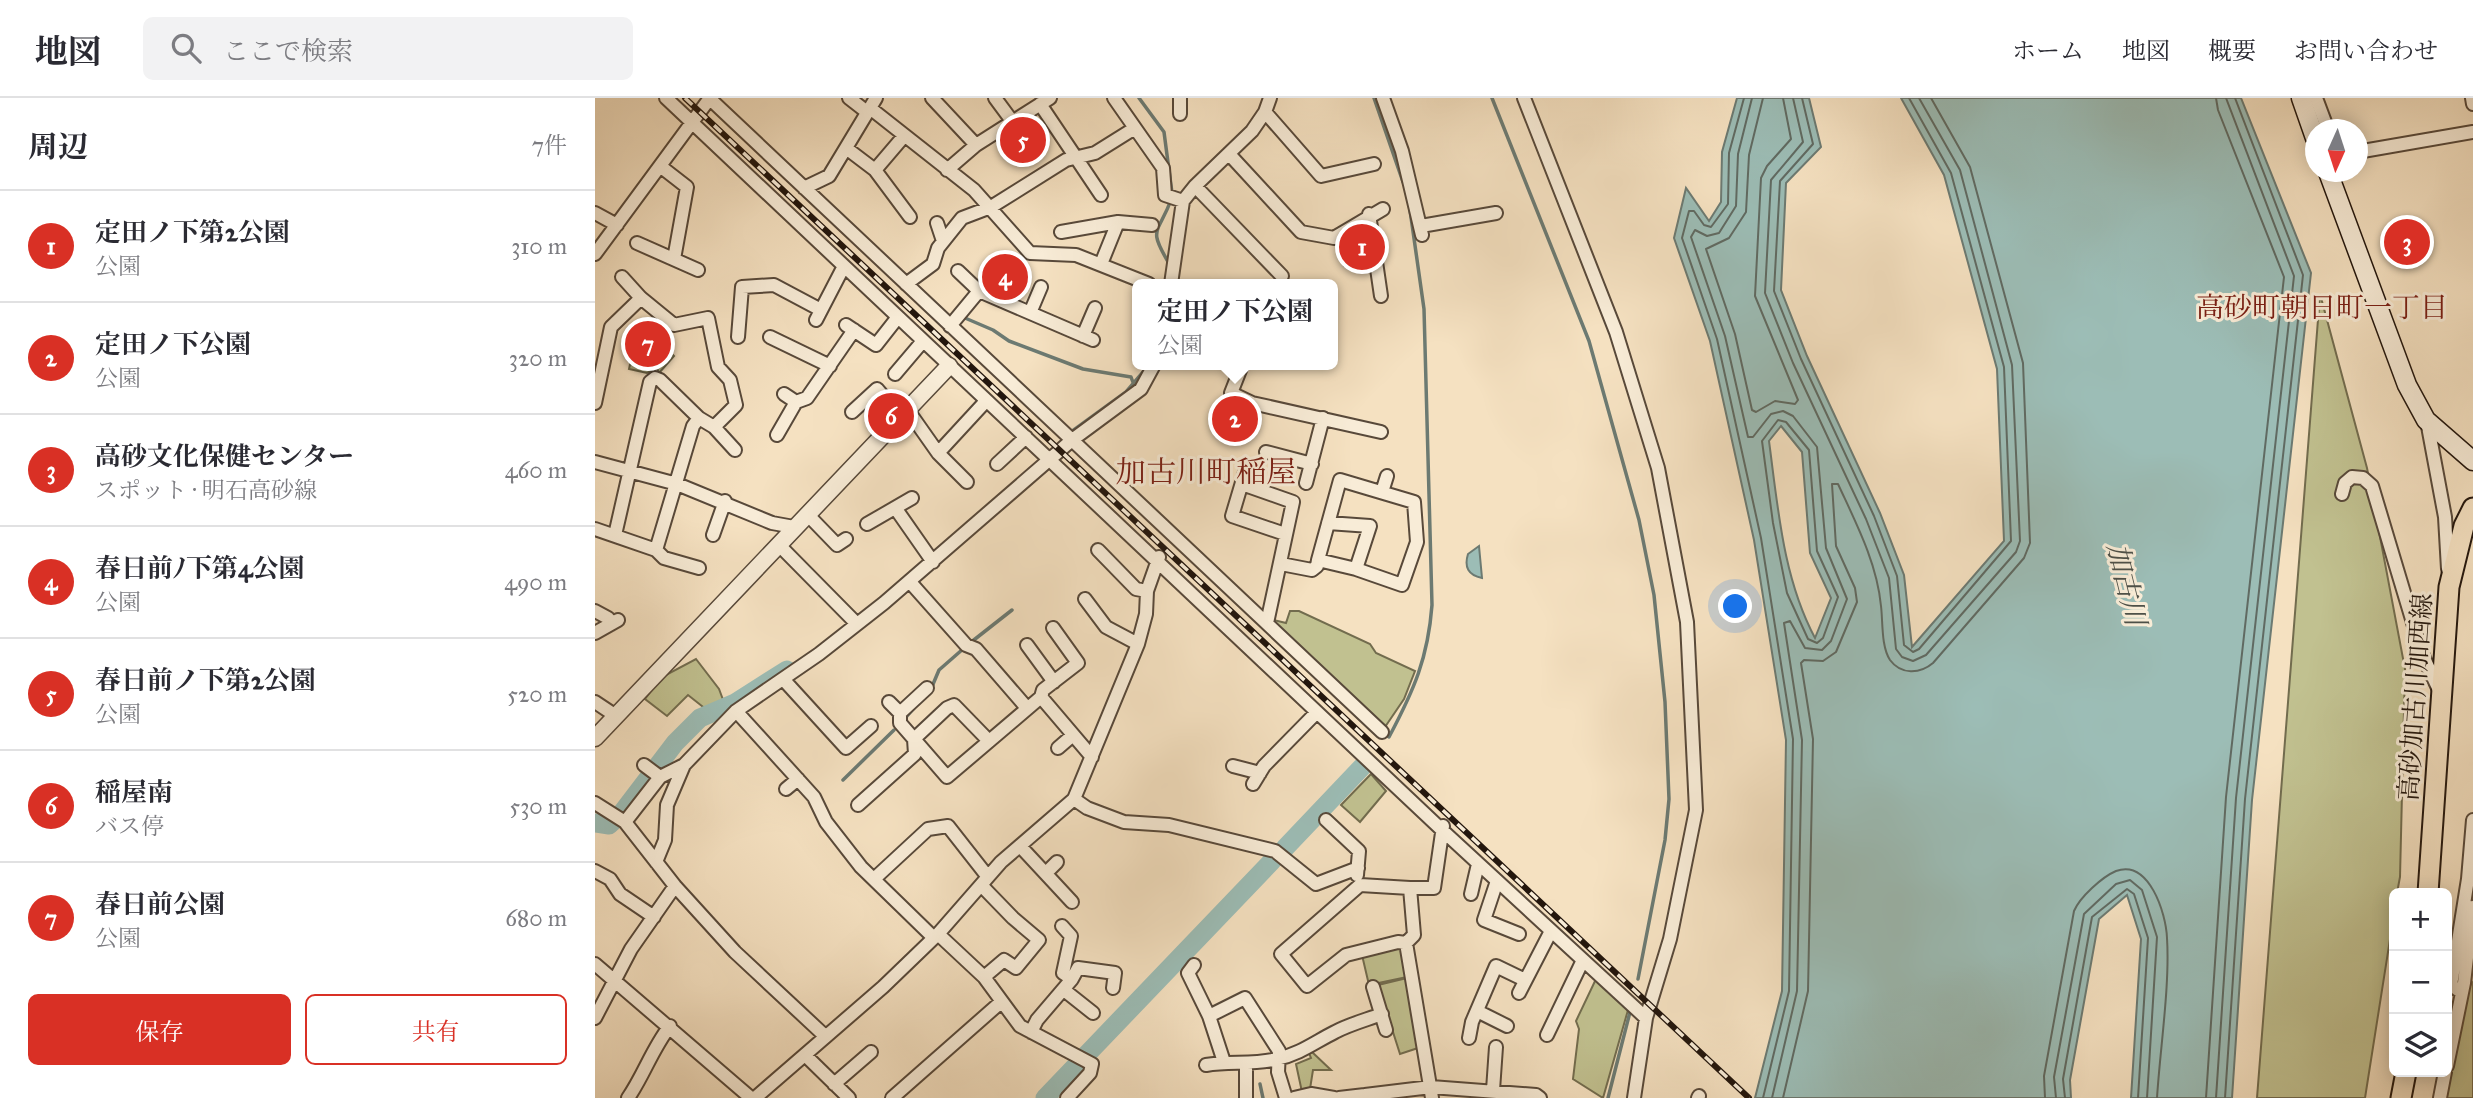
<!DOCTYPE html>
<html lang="ja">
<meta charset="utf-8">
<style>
:root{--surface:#fff;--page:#f2f2f3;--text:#2b2b33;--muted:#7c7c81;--line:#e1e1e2;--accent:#d93025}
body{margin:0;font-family:"IM FELL Great Primer","Noto Serif JP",serif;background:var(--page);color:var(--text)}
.controls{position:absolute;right:21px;bottom:21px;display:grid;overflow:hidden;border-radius:10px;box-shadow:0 4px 18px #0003}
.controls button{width:63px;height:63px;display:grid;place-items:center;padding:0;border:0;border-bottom:2px solid var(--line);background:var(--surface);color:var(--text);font:35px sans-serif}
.compass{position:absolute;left:1710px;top:21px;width:63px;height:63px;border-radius:50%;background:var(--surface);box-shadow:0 4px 18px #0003;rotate:183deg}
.you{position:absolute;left:1141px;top:509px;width:24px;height:24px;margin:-18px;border:5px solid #fff;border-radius:50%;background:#1a73e8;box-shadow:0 0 0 10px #1a73e833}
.badge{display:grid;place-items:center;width:46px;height:46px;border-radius:50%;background:var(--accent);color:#fff;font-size:23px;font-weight:700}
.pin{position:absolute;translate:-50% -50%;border:4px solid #fff;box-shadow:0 2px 7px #0006}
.popup{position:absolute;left:537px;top:181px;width:206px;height:91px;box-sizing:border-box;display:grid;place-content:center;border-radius:10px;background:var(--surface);filter:drop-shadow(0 2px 5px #0005);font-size:23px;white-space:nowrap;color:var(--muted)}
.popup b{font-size:26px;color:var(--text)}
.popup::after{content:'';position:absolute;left:50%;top:100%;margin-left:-14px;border:14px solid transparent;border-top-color:var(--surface)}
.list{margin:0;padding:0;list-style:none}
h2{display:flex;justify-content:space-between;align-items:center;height:91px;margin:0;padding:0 28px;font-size:30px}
h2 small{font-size:23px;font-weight:400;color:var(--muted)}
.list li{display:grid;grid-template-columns:46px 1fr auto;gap:21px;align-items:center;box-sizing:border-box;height:112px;padding:0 28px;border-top:2px solid var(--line)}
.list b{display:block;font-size:26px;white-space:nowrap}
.list p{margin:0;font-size:23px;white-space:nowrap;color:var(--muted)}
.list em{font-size:23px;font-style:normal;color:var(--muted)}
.actions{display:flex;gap:14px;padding:21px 28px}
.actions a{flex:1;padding:16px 0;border:2px solid var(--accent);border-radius:10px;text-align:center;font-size:24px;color:var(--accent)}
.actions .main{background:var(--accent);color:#fff}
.icon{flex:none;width:38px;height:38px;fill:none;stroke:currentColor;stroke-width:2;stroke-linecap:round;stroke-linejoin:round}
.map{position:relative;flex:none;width:1878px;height:1000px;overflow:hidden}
header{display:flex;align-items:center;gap:42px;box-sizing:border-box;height:98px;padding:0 35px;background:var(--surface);border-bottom:2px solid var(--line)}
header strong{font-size:33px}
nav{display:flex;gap:38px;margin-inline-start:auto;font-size:24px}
.search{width:490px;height:63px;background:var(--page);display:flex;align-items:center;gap:18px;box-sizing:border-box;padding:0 24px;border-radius:10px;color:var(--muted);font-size:26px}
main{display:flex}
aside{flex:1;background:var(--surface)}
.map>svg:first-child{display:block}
.green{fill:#c1c190;stroke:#726c4e;stroke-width:2}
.water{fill:#9cbdb6;stroke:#6c7a72;stroke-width:2;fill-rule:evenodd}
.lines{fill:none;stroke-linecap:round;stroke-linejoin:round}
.shore{stroke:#606a62;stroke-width:2}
.stream{stroke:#6c7a72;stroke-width:3.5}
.river{stroke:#9cbdb6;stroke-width:19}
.minor-casing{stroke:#58493a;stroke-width:16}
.tertiary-casing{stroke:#58493a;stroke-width:19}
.secondary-casing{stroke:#23160d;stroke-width:21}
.primary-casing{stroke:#23160d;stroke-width:23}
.minor{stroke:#f8ecd7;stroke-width:12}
.tertiary{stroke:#f8ecd7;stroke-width:16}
.secondary{stroke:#f8ecd7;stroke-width:18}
.primary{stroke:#f5e1c1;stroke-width:19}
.rail-casing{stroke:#23160d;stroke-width:6}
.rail{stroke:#f8ecd7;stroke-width:3.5;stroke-dasharray:10;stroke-linecap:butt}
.labels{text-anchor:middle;stroke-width:6;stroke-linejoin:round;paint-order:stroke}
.street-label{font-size:26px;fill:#23160d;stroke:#f8ecd7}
.neighbourhood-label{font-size:28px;fill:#7a1f14;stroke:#f8ecd7}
.water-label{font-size:28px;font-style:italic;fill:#4d5048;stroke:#f8ecd7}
.quarter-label{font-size:30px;fill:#7a1f14;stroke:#f8ecd7}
</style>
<header>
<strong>地図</strong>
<div class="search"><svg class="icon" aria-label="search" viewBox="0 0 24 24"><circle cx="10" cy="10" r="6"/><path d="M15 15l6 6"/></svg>ここで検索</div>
<nav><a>ホーム</a><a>地図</a><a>概要</a><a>お問い合わせ</a></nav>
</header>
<main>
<aside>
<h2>周辺<small>7件</small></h2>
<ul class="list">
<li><span class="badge">1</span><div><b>定田ノ下第2公園</b><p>公園</p></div><em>310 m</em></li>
<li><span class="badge">2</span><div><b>定田ノ下公園</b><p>公園</p></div><em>320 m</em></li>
<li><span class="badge">3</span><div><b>高砂文化保健センター</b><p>スポット · 明石高砂線</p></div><em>460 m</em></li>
<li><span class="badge">4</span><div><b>春日前ﾉ下第4公園</b><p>公園</p></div><em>490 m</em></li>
<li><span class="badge">5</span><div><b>春日前ノ下第2公園</b><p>公園</p></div><em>520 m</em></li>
<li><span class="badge">6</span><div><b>稲屋南</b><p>バス停</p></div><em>530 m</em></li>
<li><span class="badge">7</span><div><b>春日前公園</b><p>公園</p></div><em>680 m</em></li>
</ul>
<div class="actions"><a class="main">保存</a><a>共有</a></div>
</aside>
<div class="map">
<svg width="1878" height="1000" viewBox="0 0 1878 1000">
<rect width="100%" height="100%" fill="#f5e1c1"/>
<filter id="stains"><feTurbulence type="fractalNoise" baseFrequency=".00286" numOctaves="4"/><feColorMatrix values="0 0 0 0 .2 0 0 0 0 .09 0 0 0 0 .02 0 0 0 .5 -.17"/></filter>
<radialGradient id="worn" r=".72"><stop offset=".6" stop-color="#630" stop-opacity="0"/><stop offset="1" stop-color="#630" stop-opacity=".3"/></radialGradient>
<path class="green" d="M 421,27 L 425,33 L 431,29 L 445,50 L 430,61 L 410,34 Z
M 772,140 L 772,167 L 749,168 L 747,164 Z
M 410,167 L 422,172 L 410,200 L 401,195 L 403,192 L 397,187 Z
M 1725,196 L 1772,370 L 1810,571 L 1805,779 L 1802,795 L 1799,795 L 1799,816 L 1770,1000 L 1662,1000 Z
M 53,231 L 79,258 L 64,275 L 62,270 L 52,275 L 34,271 L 42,234 Z
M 633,305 L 648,311 L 650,306 L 658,309 L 646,335 L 624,325 Z
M 695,513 L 704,513 L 775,546 L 781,555 L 820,573 L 809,601 L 790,629 L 680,526 L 679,522 L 691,525 Z
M 101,561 L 124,591 L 130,607 L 117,616 L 93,597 L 72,618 L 50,601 L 67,579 Z
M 776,676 L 791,693 L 765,724 L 746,707 Z
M 804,849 L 808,853 L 812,879 L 774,887 L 767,857 Z
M 812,880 L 826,949 L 805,956 L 783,887 Z
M 1001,881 L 1033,912 L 1008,1000 L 978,981 L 984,931 L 981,923 Z
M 1878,884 L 1878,1000 L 1850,1000 L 1873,890 Z
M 717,954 L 736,972 L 718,972 L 715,991 L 707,994 L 701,966 L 716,960 L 714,955 Z"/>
<path class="water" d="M 1142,0 L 1214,0 L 1226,49 L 1191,85 L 1186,192 L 1212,258 L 1285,415 L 1309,477 L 1317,549 L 1409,443 L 1402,271 L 1349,77 L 1306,0 L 1646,0 L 1716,175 L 1657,702 L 1637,1000 L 1536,1000 L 1546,841 L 1532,797 L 1504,821 L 1475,982 L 1476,1000 L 1160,1000 L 1187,893 L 1191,642 L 1159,442 L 1115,243 L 1079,140 L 1091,90 L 1114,123 L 1126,104 L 1127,54 ZM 1186,328 L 1207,354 L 1215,455 L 1236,500 L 1220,540 C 1188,480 1183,410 1174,343 Z
M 884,448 L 887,480 C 873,477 869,469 873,456 Z"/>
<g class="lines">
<path class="shore" d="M 1149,0 L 1134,55 L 1133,106 L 1116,129 L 1109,127 L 1099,113 L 1094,113 L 1087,140 L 1122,241 L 1166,440 L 1198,641 L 1194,893 L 1168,1000
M 1157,0 L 1143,56 L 1141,108 L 1124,135 L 1112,138 L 1100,132 L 1096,139 L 1130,238 L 1153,339 L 1158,339 L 1176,316 L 1188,313 L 1198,318 L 1222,349 L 1231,450 L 1252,501 L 1236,543 L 1227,552 L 1210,550 L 1195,523 L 1189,525 L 1207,642 L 1202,893 L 1177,1000
M 1168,0 L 1154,57 L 1151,114 L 1134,140 L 1111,151 L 1140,236 L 1157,312 L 1161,314 L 1180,303 L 1200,306 L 1203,302 L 1160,198 L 1166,80 L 1172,68 L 1196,41 L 1188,0
M 1198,0 L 1208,44 L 1176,82 L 1170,195 L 1198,265 L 1271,421 L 1294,480 L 1301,551 L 1307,559 L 1318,563 L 1331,557 L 1421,454 L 1425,443 L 1417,267 L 1365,72 L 1324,0
M 1207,0 L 1218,46 L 1185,83 L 1179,193 L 1206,261 L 1279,418 L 1302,478 L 1309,547 L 1318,554 L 1324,551 L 1416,443 L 1409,269 L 1356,75 L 1314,0
M 1183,322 L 1191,324 L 1214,352 L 1222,453 L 1243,499 L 1228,540 L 1222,545 L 1213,541 L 1192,495 L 1178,425 L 1167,343 Z
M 1188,1000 L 1213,893 L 1218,641 L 1206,565 L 1209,562 L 1228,563 L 1241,554 L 1262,504 L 1260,490 L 1241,448 L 1237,386 L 1243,386 C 1261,425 1282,465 1286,508 C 1288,524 1286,548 1295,562 C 1306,577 1325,576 1338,565 L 1429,460 L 1435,445 L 1428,265 L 1375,69 L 1336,0
M 1450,1000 L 1449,978 L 1479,813 C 1485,799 1507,779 1521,773 C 1554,761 1571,815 1572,840 C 1575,888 1565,951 1562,1000
M 1461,1000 L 1459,979 L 1489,816 L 1521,786 L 1535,782 L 1547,792 L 1562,839 L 1552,1000
M 1470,1000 L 1468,981 L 1497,819 L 1532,791 L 1539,796 L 1553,840 L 1543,1000
M 1611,1000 L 1631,699 L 1689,179 L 1623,12 L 1621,0
M 1621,1000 L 1641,700 L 1699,178 L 1631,0
M 1630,1000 L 1650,701 L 1708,177 L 1640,0"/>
<path class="stream" d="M 544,0 L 569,34 L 577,95
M 779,0 L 808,84
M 897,0 L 994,243 L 1044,422 L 1059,497 L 1070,604 L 1074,701 L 1070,742 L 1043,881
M 575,167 C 552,129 563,137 576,102
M 370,220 L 398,232 L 414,243 L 488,271 L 536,279 L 539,287
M 476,334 L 531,294 L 549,273
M 375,545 L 417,512
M 336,591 L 344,572 L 368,551
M 311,619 L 319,610
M 794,639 C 819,592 833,560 837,507 L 829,211 L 814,105
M 248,682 L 299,632
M 665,986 L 668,1000
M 1013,1000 L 1035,914"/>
<path class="river" d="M 0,725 L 14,727 L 26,716 L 80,645 L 105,620 L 140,605 L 192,572
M 690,750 L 767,669
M 450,1000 L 677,763"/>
<defs>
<path id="minor" d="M 71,0 L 847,732 L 1051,920
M 114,0 L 787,634
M 254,0 L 272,14
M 337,0 L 381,47
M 400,0 L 417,23
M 519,0 L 568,70 L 570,97 L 588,103
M 585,0 L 585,16
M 788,0 L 807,53 L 827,137
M 929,0 L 1021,234 L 1063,370 L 1092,524 L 1101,712 L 1075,841 L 1051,920 L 1039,1000
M 1721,0 L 1733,32
M 1877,0 L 1878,6
M 445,6 L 506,97
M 275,10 L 379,92 L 435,155 L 481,157 L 554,186
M 670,14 L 726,78 L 779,66
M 251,50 L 280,72 L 315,119
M 1762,54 L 1878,34
M 634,56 L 706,134 L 739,140 L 788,111
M 65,68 L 92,89 L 79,161
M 280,72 L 309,38
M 352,72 L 381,47 L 455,0
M 600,88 L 687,178
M 209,90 L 234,78 L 281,0
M 0,115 L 22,127
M 774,116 L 786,198
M 342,125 L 348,143
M 826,128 L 901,115
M 466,134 L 523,124 L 557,127
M 42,145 L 103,172
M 0,156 L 115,0
M 506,166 L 523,124
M 363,173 L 384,193
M 311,186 L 338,166 L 343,150 L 367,120 L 396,109 L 471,62 L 500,55 L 540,30
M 576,186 L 588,103 L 600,88 L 657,33 L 670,14 L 675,0
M 435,215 L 446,189
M 221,222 L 249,168
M 251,227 L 281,247 L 303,219
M 355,228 L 384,193 L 498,242
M 488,238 L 500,210
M 143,239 L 147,189 L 179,187 L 226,212
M 175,239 L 235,268
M 647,267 L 636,295 L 657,305 L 786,334
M 300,276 L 328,243
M 189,296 L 201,304
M 0,305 L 16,229 L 46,200
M 312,311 L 343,355 L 372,384
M 257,314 L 282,291 L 305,318
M 1832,323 L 1850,419 L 1853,471
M 119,329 L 140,352
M 182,337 L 201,304 L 212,300 L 259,232
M 671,354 L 717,366
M 343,355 L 391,303
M 0,364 L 82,386 L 177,425 L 199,429
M 402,366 L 431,339
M 651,371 L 637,418 L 690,436
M 711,385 L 728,320
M 647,386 L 698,404 L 672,525
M 787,394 L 792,378
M 1747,396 L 1750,385 L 1757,379 L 1768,380 L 1777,388 L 1828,558 L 1845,594
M 301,411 L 338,464
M 212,416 L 242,447 L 251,441
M 733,425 L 775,428 L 761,471
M 272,426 L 317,400
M 0,431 L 61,452 L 98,328 L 104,320
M 20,437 L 55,284 L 60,280 L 65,282 L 104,320 L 119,329 L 141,307 L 135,282 L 123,269 L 113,220 L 79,227 L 46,200 L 27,179
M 118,437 L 130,403
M 183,446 L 262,526
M 61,452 L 69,460 L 104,470
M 503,452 L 541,491 L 552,493
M 686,466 L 717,472 L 722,468 L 723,462 L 745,382 L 819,404 L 822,444 L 807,487 L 761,471 L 723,462
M 315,484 L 371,547 L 381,551 L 432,610
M 490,501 L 511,529 L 543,546
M 0,513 L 13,520 L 16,526
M 0,535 L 23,522
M 432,547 L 459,584
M 188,581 L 251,650 L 276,628
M 446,599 L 497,659
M 0,604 L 21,618
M 294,604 L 305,615 L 305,625 L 352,679 L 446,599 L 448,592 L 483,565 L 458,530
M 141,613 L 219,699 L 231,724 L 266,769 L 339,840
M 305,615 L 332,590
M 463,650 L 478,637
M 49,667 L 65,679
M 638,668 L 665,675
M 658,686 L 669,668 L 722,614
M 191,691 L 203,681
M 479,701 L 492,710 L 529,724 L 574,727 L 680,753 L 721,786 L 763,770
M 0,705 L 30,724 L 80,788 L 140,854 L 230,938
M 263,707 L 320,656 L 319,641 L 352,610 L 359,607 L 394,643
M 731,722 L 764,753 L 762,777
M 30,724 L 65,679 L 89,667 L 141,613 L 224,556 L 289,505 L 477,342 L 546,291 L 559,267
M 425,748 L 477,804
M 61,764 L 70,742 L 72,707 L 89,667
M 0,773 L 15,781 L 25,796 L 59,819
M 451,775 L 462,764
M 279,781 L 333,731 L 353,728 L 393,779
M 902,783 L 889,822 L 924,836
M 386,787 L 418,820 L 444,842 L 421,870 L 409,862 L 389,879
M 876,796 L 883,766
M 343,836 L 389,879 L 425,928 L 497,966 L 495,975 L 472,1000
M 811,845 L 803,844 L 751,857 L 712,888 L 686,856 L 765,787 L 815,790
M 0,866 L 156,1000
M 599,867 L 593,875 L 614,918 L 629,964
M 477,881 L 483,870 L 520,875 L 518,890
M 778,889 L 791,932
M 469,892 L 498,915
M 924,895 L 956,833
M 1867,895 L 1856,887 L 1873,781 L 1878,722
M 882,913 L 912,928
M 614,918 L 650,900 L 684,953 L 683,974 L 691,1000
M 0,920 L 36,851 L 80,788
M 436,934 L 442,922 L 477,881 L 468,875 L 476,838 L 467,828
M 952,937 L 988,862
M 874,940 L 877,924 L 901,868 L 930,882
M 210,957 L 254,1000
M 611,967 C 635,963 658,967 682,961 C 705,956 720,944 740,934 C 755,926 771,922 787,916
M 1852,968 L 1869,885 L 1878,809
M 239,986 L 276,954
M 898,992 L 901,949
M 33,1000 C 49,977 57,951 75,928
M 160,1000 L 288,889 L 343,836 L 406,764 L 479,701 L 543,546 L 551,516 L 552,493 L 564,459
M 297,1000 L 406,904
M 651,1000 L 651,966
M 699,1000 L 716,996 L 739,1000
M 744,1000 L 770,997
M 770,1000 L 770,997 L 836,989 L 941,997 L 945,1000
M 837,1000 L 811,845 L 819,837 L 815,790 L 839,790 L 848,728
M 1103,1000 L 1104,998
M 1845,1000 L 1850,974"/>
<path id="tertiary" d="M 0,640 L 354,268"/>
<path id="secondary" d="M 1706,0 L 1720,40
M 1733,74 L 1812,287 L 1831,322 L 1878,363"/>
<path id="primary" d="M 1833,795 L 1854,489 L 1869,428 L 1878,410
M 1806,1000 L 1811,974"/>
</defs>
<use href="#minor" class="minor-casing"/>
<use href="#tertiary" class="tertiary-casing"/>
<use href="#secondary" class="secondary-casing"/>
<use href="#primary" class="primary-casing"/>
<use href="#minor" class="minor"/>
<use href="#tertiary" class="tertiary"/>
<use href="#secondary" class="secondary"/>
<use href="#primary" class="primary"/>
<defs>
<path id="rail" d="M 90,0 L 1154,1000"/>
</defs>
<use href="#rail" class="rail-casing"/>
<use href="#rail" class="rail"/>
</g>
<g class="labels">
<g class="street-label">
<text transform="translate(1820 599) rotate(-86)" y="9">高砂加古川加西線</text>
</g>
<g class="neighbourhood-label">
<text x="1727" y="219">高砂町朝日町一丁目</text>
</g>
<g class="water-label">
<text transform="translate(1532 486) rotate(76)" y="10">加古川</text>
</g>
<g class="quarter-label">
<text x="611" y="384">加古川町稲屋</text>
</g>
</g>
<rect width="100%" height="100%" filter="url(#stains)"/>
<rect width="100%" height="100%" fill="url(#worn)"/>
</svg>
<div class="controls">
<button>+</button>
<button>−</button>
<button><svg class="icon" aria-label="layers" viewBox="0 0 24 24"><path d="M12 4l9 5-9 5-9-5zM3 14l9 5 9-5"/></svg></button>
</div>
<svg class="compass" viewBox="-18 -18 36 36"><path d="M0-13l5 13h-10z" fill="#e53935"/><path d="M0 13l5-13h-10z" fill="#7c7c81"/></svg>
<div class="you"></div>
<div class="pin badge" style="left:767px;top:149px">1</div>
<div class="pin badge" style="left:640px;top:321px">2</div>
<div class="popup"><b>定田ノ下公園</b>公園</div>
<div class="pin badge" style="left:1812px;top:144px">3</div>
<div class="pin badge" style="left:410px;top:179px">4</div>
<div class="pin badge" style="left:428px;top:42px">5</div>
<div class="pin badge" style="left:296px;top:318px">6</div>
<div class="pin badge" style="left:53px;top:246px">7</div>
</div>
</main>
